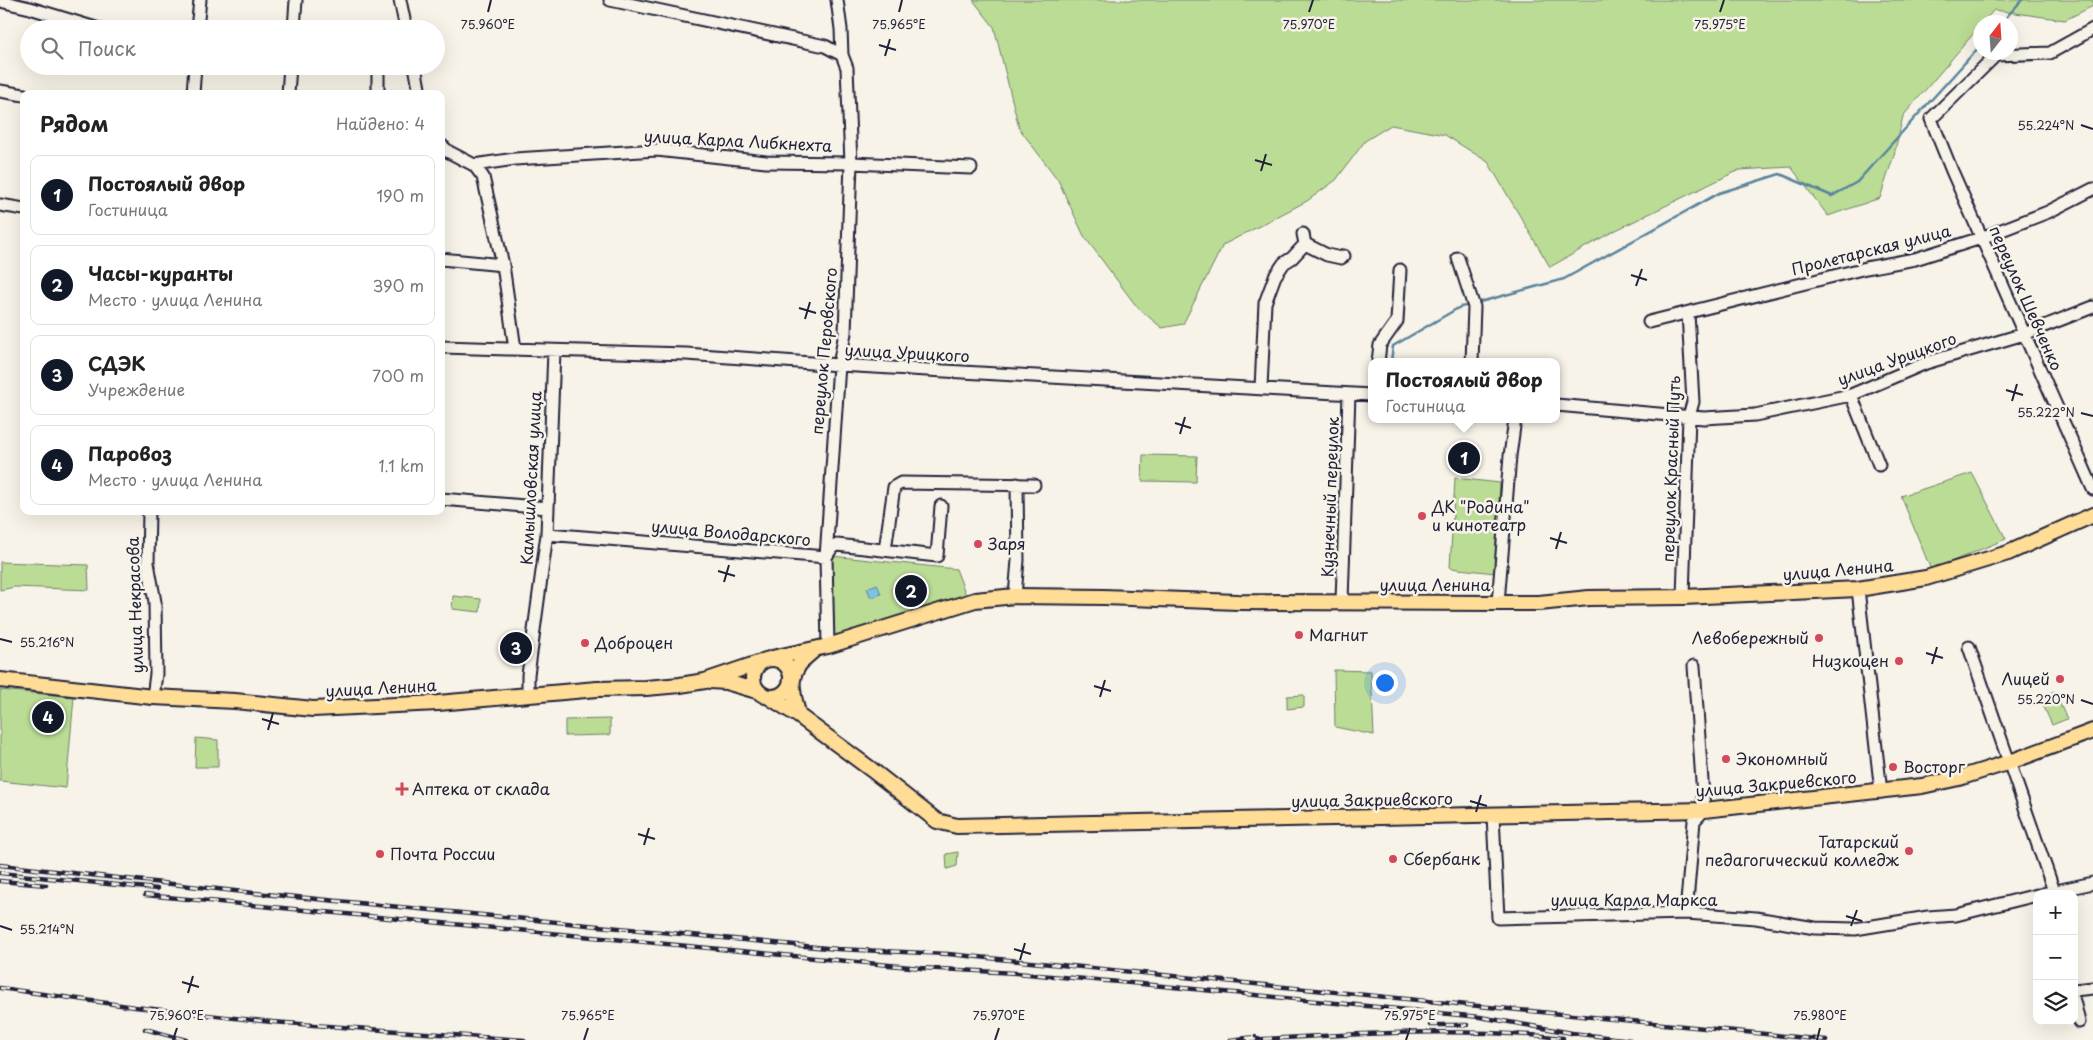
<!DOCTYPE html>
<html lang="ru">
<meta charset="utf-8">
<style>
:root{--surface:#fff;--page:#f6f6f6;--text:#222;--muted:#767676;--line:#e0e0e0;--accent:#111827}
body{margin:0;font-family:"Playpen Sans",sans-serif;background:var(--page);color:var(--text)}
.controls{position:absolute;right:15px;bottom:15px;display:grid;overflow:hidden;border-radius:10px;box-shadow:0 5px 20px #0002}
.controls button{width:45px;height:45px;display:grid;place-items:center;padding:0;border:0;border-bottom:1px solid var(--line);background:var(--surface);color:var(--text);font:25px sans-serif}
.compass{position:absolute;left:1973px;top:15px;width:45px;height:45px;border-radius:50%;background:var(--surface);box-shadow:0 5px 20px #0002;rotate:17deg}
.you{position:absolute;left:1384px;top:682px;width:18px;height:18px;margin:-12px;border:4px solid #fff;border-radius:50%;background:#1a73e8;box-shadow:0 0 0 8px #1a73e833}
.badge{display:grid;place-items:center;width:32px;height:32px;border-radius:50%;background:var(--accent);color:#fff;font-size:16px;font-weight:700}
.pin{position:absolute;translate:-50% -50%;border:2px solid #fff;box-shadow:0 1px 5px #0006}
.popup{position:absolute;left:1368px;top:358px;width:192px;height:65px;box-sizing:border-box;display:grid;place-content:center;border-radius:10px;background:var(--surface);filter:drop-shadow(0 1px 4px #0005);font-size:16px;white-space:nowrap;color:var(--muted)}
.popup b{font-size:19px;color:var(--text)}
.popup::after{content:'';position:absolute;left:50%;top:100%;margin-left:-10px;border:10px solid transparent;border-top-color:var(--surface)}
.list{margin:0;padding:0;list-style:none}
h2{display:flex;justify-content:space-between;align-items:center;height:65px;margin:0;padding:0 20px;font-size:21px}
h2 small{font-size:16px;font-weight:400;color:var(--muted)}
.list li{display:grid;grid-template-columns:32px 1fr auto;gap:15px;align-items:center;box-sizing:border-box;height:80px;margin:0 10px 10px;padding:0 10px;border:1px solid var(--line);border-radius:10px}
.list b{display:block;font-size:19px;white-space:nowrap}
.list p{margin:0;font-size:16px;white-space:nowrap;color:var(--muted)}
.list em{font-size:16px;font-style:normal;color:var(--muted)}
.icon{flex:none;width:28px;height:28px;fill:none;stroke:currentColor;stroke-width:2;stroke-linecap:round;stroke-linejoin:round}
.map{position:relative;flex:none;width:2093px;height:1040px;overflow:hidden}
.search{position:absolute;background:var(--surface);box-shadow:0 5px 20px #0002;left:20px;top:20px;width:425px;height:55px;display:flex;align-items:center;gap:12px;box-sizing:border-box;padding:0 18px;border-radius:28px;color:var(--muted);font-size:19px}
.panel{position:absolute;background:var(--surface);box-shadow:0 5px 20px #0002;left:20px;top:90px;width:425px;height:425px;border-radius:10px}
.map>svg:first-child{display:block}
.green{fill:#bbdc95;stroke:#6e7f68}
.water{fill:#7ec3df;stroke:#59839d}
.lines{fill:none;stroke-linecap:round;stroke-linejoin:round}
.stream{stroke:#59839d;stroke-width:2.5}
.minor-casing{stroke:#22223b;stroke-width:15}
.major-casing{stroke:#22223b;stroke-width:18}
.minor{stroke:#f7f3e8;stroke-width:11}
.major{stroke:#ffdd96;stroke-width:14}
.rail-casing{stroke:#22223b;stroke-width:4.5}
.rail{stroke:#f7f3e8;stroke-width:2.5;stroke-dasharray:8;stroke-linecap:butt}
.ticks{fill:none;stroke:#22223b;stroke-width:2}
.poi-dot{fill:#d1495b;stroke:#f7f3e8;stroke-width:2}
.labels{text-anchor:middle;stroke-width:5;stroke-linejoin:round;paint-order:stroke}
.street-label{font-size:16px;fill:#22223b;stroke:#f7f3e8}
.poi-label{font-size:16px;fill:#22223b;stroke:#f7f3e8;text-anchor:start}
.ticks-label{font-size:12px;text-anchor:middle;fill:#22223b;stroke:#f7f3e8;stroke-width:5;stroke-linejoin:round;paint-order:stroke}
</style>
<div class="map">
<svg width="2093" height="1040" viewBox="0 0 2093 1040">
<rect width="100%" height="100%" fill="#f7f3e8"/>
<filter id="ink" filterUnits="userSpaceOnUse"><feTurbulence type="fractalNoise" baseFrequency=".02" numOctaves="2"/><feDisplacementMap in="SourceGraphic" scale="10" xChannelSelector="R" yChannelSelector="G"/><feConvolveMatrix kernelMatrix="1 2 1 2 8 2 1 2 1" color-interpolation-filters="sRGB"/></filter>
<g filter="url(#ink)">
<path class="green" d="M 973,0 L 2093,0 L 2093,6 L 2065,20 L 1994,10 L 1983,22 L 1980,22 L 1980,26 L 1903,116 L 1894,155 L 1880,198 L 1828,216 L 1791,167 L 1739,170 L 1612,232 L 1550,267 L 1488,162 L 1445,135 L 1391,125 L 1365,141 L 1336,180 L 1307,201 L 1223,245 L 1183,324 L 1162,328 L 1137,307 L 1084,236 L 1058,180 L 1019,128 L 994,27 Z
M 1143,455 L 1197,456 L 1196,482 L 1142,481 Z
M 1972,473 L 2006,539 L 1931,570 L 1901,496 Z
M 1455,478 L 1500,483 L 1495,573 L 1450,568 Z
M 832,556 L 956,569 L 966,595 L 834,636 Z
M 0,562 L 88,565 L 89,590 L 15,587 L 0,590 Z
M 453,596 L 481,599 L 480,612 L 452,609 Z
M 1334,670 L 1371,671 L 1374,735 L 1335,727 Z
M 0,690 L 74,697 L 66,788 L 0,781 Z
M 2054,691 L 2067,719 L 2052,725 L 2040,698 Z
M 1304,695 L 1304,707 L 1287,709 L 1287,696 Z
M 610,719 L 610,735 L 565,736 L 565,720 Z
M 196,738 L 218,740 L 218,767 L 195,767 Z
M 958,852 L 957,866 L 947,869 L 946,854 Z"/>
<path class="water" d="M 877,584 L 881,594 L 871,598 L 867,588 Z"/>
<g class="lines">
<path class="stream" d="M 2002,22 L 2022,0
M 1480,302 L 1564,279 L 1719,193 L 1780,174 L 1832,196 L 1857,182 L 1980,46
M 1391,362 L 1393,346 L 1460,307 L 1466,306"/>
<defs>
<path id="minor" d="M 400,0 L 406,29
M 610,0 L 825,46 L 842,55
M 0,1 L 30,8 L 99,29
M 197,29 L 200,0
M 294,29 L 296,0
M 2093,29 L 2050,53 L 1996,55 L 1931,119 L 1952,171 L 2093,489
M 415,66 L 420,94
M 0,91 L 24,95
M 193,94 L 195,66
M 288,94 L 290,66
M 378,94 L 378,66
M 441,145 L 449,152 L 474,165 L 483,177 L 503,265 L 515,349
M 474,165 L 515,159 L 657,150 L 766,162 L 851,163 L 971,168
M 0,205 L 24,209
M 1305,244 L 1327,255 L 1341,258 L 1344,256
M 1458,258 L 1474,307 L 1472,362
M 441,259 L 503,265
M 1649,322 L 1866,268 L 1915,259 L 1981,238 L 2048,212 L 2093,189
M 441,347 L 686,354 L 839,365 L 1372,395
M 1378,362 L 1380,345 L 1397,321 L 1400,270
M 1261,388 L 1265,303 L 1275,276 L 1284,263 L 1292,258 L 1305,244 L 1303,234
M 1851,395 L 1879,465
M 1556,405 L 1704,418 L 1755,415 L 1851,395 L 1926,363 L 2024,334 L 2093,307
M 441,499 L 548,508
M 149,511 L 148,563 L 155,602 L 156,674 L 153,697
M 547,534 L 826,557 L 831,549 L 837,545 L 937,556 L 941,506
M 885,550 L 894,487 L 901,483 L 1034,485
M 1858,589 L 1881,792
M 1015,596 L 1018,560 L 1017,484
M 1683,597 L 1689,416 L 1693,402 L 1688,313
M 1342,601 L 1349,394
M 1498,603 L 1510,456 L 1515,419
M 828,646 L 826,557 L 839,365 L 845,333 L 851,163 L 847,68 L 842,55 L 841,29 L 837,0
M 1969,647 L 2055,894
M 528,696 L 528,675 L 547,534 L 554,351
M 1493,815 L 1498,918 L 1686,913 L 1756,918 L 1815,928 L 1855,929 L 1928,917 L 1956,915 L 2037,895
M 2042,894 L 2093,883
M 1686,913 L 1694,821 L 1704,810 L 1694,666
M 2074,990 L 2093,988
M 2074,1001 L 2079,1022"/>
<path id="major" d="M 772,658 L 828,646 L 975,600 L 1015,596 L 1104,597 L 1238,602 L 1498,603 L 1539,603 L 1589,598 L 1683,597 L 1858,589 L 1926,578 L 2008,553 L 2093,515
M753 678a19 19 0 1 1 38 0a19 19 0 1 1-38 0Z
M 0,680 L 153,697 L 235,701 L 313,709 L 438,703 L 597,689 L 646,688 L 680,685 L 705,681 L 761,662
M 710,681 L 726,682 L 757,691
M 769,697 L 799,716 L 872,770 L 937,821 L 957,826 L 1704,810 L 1922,786 L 1959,778 L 2010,762 L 2093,731
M 799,716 C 790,686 787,671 813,651"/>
</defs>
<use href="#minor" class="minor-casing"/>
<use href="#major" class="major-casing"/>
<use href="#minor" class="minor"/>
<use href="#major" class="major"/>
<defs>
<path id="rail" d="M 0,865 L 244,892 L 837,949 L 948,954 L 1826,1040
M 0,873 L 157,889
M 0,881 L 46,885
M 145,895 L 921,968 L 1016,973 L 1142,984 L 1480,1017 L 1572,1033 L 1630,1040
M 0,988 L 135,1007 L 272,1022 L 524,1040
M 1430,1025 L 1467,1025
M 145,1029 L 186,1040
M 1230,1040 L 1255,1037
M 1248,1040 C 1353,1034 1458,1027 1563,1038"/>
</defs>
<use href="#rail" class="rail-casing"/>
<use href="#rail" class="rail"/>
</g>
</g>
<path class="ticks" d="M 488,12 L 491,0M 899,12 L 902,0M 1309,12 L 1313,0M 1720,12 L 1724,0M 879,45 L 896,50M 885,56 L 890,39M 2081,125 L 2093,129M 1255,160 L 1272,165M 1261,171 L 1266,154M 1631,275 L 1647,280M 1636,286 L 1642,269M 799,308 L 816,313M 805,319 L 810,302M 2006,390 L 2023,395M 2012,401 L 2017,384M 2081,413 L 2093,416M 1175,423 L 1191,428M 1180,434 L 1185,417M 1550,538 L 1567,543M 1556,549 L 1561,532M 718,571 L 735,576M 724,582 L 729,565M 0,639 L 12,642M 1926,653 L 1943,658M 1932,664 L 1937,647M 1094,686 L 1111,691M 1100,697 L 1105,680M 2081,700 L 2093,704M 262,719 L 279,724M 268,730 L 273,713M 1470,801 L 1487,806M 1476,812 L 1481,795M 638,834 L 655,839M 644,845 L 649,828M 1846,916 L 1862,921M 0,926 L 12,930M 1851,926 L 1857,910M 1014,949 L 1031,954M 1020,960 L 1025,943M 182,982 L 199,987M 188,993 L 193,976M 173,1040 L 177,1028M 584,1040 L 588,1028M 995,1040 L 999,1028M 1406,1040 L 1410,1028M 1817,1040 L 1820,1028"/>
<g class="poi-dot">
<circle cx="1422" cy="516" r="5"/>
<circle cx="978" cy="544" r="5"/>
<circle cx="1299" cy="635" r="5"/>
<circle cx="1819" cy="638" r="5"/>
<circle cx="585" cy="643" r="5"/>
<circle cx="1899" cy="661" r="5"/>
<circle cx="2060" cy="679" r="5"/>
<circle cx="1726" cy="759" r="5"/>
<circle cx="1893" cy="767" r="5"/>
<path d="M399.5 781.5h5v5h5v5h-5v5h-5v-5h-5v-5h5z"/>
<circle cx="1909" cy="851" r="5"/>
<circle cx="380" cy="854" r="5"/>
<circle cx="1393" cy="859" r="5"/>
</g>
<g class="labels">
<g class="street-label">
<text transform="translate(738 141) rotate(3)" y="6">улица Карла Либкнехта</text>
<text transform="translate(1871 250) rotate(-14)" y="6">Пролетарская улица</text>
<text transform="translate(2026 298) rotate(66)" y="6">переулок Шевченко</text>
<text transform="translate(824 351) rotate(-85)" y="6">переулок Перовского</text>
<text transform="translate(907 353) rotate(3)" y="6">улица Урицкого</text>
<text transform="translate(1897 359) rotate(-20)" y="6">улица Урицкого</text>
<text transform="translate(1671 469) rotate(-88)" y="6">переулок Красный Путь</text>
<text transform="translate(531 478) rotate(-87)" y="6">Камышловская улица</text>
<text transform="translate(1330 497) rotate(-88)" y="6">Кузнечный переулок</text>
<text transform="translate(731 533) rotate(5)" y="6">улица Володарского</text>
<text transform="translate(1838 570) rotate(-5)" y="6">улица Ленина</text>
<text x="1435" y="591">улица Ленина</text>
<text transform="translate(135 605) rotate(-92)" y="6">улица Некрасова</text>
<text transform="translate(381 688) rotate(-3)" y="6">улица Ленина</text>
<text transform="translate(1776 784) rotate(-5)" y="6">улица Закриевского</text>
<text transform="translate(1372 800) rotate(-1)" y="6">улица Закриевского</text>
<text x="1634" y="906">улица Карла Маркса</text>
</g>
<g class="poi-label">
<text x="1432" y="513">ДК "Родина"<tspan x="1432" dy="18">и кинотеатр</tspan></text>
<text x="988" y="550">Заря</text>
<text x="1309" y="641">Магнит</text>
<text x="1809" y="644" text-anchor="end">Левобережный</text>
<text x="595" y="649">Доброцен</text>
<text x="1889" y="667" text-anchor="end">Низкоцен</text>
<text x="2050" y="685" text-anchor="end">Лицей</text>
<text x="1736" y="765">Экономный</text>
<text x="1903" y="773">Восторг</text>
<text x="412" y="795">Аптека от склада</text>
<text x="1899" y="848" text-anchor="end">Татарский<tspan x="1899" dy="18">педагогический колледж</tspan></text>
<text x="390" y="860">Почта России</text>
<text x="1403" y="865">Сбербанк</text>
</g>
</g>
<g class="ticks-label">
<text x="488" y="29">75.960°E</text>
<text x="899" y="29">75.965°E</text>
<text x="1309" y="29">75.970°E</text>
<text x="1720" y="29">75.975°E</text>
<text x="2046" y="130">55.224°N</text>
<text x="2046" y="417">55.222°N</text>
<text x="47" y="647">55.216°N</text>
<text x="2046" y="704">55.220°N</text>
<text x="47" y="934">55.214°N</text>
<text x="177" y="1020">75.960°E</text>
<text x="588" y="1020">75.965°E</text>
<text x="999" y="1020">75.970°E</text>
<text x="1410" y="1020">75.975°E</text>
<text x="1820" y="1020">75.980°E</text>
</g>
</svg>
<div class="controls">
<button>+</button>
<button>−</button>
<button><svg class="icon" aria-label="layers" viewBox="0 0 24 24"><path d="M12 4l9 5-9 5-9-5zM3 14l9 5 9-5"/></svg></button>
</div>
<svg class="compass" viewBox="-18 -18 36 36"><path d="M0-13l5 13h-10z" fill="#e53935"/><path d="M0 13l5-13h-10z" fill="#767676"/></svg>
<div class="you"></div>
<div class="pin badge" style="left:1464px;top:458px">1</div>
<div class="popup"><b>Постоялый двор</b>Гостиница</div>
<div class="pin badge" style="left:911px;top:591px">2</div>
<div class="pin badge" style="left:516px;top:648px">3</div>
<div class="pin badge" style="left:48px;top:717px">4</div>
<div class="search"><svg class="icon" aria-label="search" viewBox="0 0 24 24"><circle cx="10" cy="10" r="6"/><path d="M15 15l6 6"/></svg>Поиск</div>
<section class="panel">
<h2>Рядом<small>Найдено: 4</small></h2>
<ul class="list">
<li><span class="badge">1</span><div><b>Постоялый двор</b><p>Гостиница</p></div><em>190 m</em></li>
<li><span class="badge">2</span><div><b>Часы-куранты</b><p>Место · улица Ленина</p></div><em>390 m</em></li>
<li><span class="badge">3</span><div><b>СДЭК</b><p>Учреждение</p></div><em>700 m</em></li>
<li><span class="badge">4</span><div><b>Паровоз</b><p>Место · улица Ленина</p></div><em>1.1 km</em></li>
</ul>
</section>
</div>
